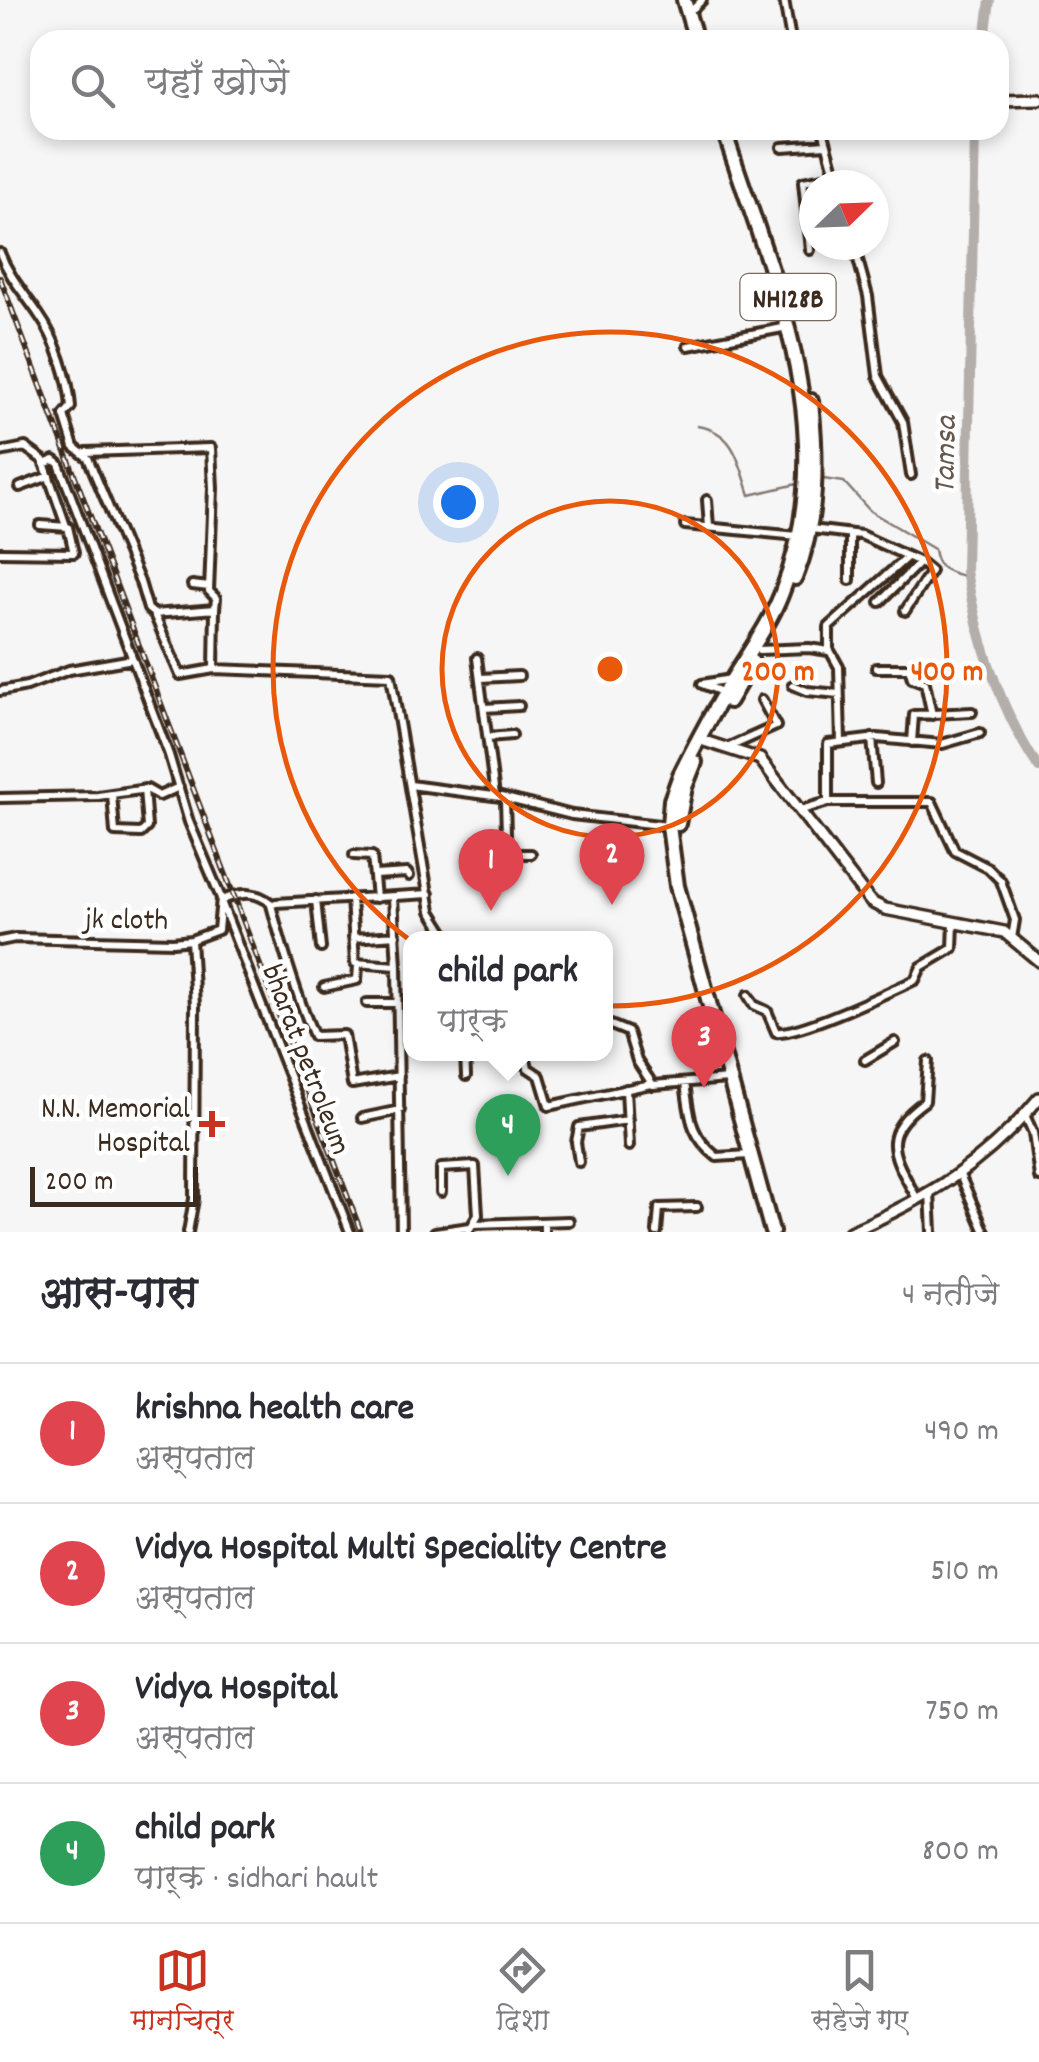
<!DOCTYPE html>
<html lang="hi">
<meta charset="utf-8">
<style>
:root{--surface:#fff;--page:#f7f7f7;--text:#2b2b33;--muted:#7c7c81;--line:#e1e1e2;--accent:#c8321e}
body{margin:0;font-family:Dekko,"Playpen Sans Deva",sans-serif;background:var(--page);color:var(--text)}
.compass{position:absolute;left:799px;top:170px;width:90px;height:90px;border-radius:50%;background:var(--surface);box-shadow:0 5px 15px #0003;rotate:67deg}
.scale{position:absolute;left:30px;bottom:25px;width:168px;box-sizing:border-box;padding-left:10px;border:5px solid #3b2a1e;border-top:0;font-size:28px;line-height:35px;white-space:nowrap;color:#3b2a1e;-webkit-text-stroke:8px #fff;paint-order:stroke}
.you{position:absolute;left:458px;top:502px;width:35px;height:35px;margin:-25px;border:8px solid #fff;border-radius:50%;background:#1a73e8;box-shadow:0 0 0 15px #1a73e833}
.badge{display:grid;place-items:center;width:65px;height:65px;border-radius:50%;background:var(--accent);color:#fff;font-size:32px;font-weight:700}
.pin{position:absolute;translate:-50% -82px;filter:drop-shadow(0 2px 5px #0008)}
.pin::after{content:'';position:absolute;top:52px;width:35px;height:30px;background:inherit;clip-path:polygon(0 0,100% 0,50% 100%)}
.popup{position:absolute;left:403px;top:931px;width:210px;height:130px;box-sizing:border-box;display:grid;place-content:center;border-radius:20px;background:var(--surface);filter:drop-shadow(0 2px 8px #0005);font-size:32px;white-space:nowrap;color:var(--muted)}
.popup b{font-size:38px;color:var(--text)}
.popup::after{content:'';position:absolute;left:50%;top:100%;margin-left:-20px;border:20px solid transparent;border-top-color:var(--surface)}
.list{margin:0;padding:0;list-style:none}
h2{display:flex;justify-content:space-between;align-items:center;height:130px;margin:0;padding:0 40px;font-size:42px}
h2 small{font-size:32px;font-weight:400;color:var(--muted)}
.list li{display:grid;grid-template-columns:65px 1fr auto;gap:30px;align-items:center;box-sizing:border-box;height:140px;padding:0 40px;border-top:2px solid var(--line)}
.list b{display:block;font-size:38px;white-space:nowrap}
.list p{margin:0;font-size:32px;white-space:nowrap;color:var(--muted)}
.list em{font-size:32px;font-style:normal;color:var(--muted)}
.icon{flex:none;width:55px;height:55px;fill:none;stroke:currentColor;stroke-width:2;stroke-linecap:round;stroke-linejoin:round}
.map{position:relative;flex:none;width:1039px;height:1232px;overflow:hidden}
.search{position:absolute;background:var(--surface);box-shadow:0 5px 15px #0003;left:30px;right:30px;top:30px;height:110px;display:flex;align-items:center;gap:25px;box-sizing:border-box;padding:0 35px;border-radius:30px;color:var(--muted);font-size:38px}
.sheet{height:690px;background:var(--surface)}
nav{display:flex;justify-content:space-around;align-items:center;box-sizing:border-box;height:140px;border-top:2px solid var(--line);background:var(--surface);font-size:28px;color:var(--muted)}
nav a{display:grid;justify-items:center;gap:5px}
nav .on{color:var(--accent)}
.map>svg:first-child{display:block}
.lines{fill:none;stroke-linecap:round;stroke-linejoin:round}
.stream{stroke:#847972;stroke-width:2.5}
.river{stroke:#b4aeaa;stroke-width:10}
.street-casing{stroke:#3b2a1e;stroke-width:14}
.secondary-casing{stroke:#3b2a1e;stroke-width:16}
.highway-casing{stroke:#3b2a1e;stroke-width:20}
.street{stroke:#fff;stroke-width:6}
.secondary{stroke:#fff;stroke-width:9}
.highway{stroke:#fff;stroke-width:12}
.rail-casing{stroke:#3b2a1e;stroke-width:6}
.rail{stroke:#fff;stroke-width:2.5;stroke-dasharray:8;stroke-linecap:butt}
.ring{fill:none;stroke:#e8590c;stroke-width:5}
.poi-dot{fill:#c8321e;stroke:#fff;stroke-width:4}
.labels{text-anchor:middle;stroke-width:9;stroke-linejoin:round;paint-order:stroke}
.shield{fill:#fff;stroke:#766a62;stroke-width:2.5}
.shield-label{font-size:28px;font-weight:bold;fill:#3b2a1e}
.street-label{font-size:30px;fill:#3b2a1e;stroke:#fff}
.poi-label{font-size:30px;fill:#3b2a1e;stroke:#fff;text-anchor:end}
.water-label{font-size:32px;font-style:italic;fill:#65584f;stroke:#fff}
.centre{fill:#e8590c;stroke:#fff;stroke-width:5}
.ring-label{font-size:30px;text-anchor:middle;font-weight:bold;fill:#e8590c;stroke:#fff;stroke-width:9;stroke-linejoin:round;paint-order:stroke}
</style>
<div class="map">
<svg width="1039" height="1232" viewBox="0 0 1039 1232">
<rect width="100%" height="100%" fill="#f7f6f6"/>
<filter id="ink" filterUnits="userSpaceOnUse"><feTurbulence type="fractalNoise" baseFrequency=".01" numOctaves="2"/><feDisplacementMap in="SourceGraphic" scale="20" xChannelSelector="R" yChannelSelector="G"/><feConvolveMatrix kernelMatrix="1 2 1 2 8 2 1 2 1" color-interpolation-filters="sRGB"/></filter>
<g filter="url(#ink)">
<g class="lines">
<path class="stream" d="M 697,426 C 735,431 739,463 750,495 L 797,484
M 823,479 L 844,482 L 870,511 L 934,549 C 937,571 947,571 967,577"/>
<path class="river" d="M 985,40 L 990,0
M 975,130 L 966,571 C 978,640 999,709 1039,768"/>
<defs>
<path id="street" d="M 784,0 L 791,40
M 694,8 L 702,0
M 823,130 L 838,185
M 782,147 L 826,144
M 854,245 L 868,296 L 878,376 L 903,422 L 911,475
M 810,250 L 803,182 L 835,176
M 0,253 C 9,277 25,294 39,315 C 56,339 69,378 71,407 L 64,415 L 74,447 L 88,458 L 140,582 L 148,609 L 154,614 L 215,609 L 214,669
M 688,346 L 788,327
M 0,452 L 25,447 L 43,460 L 66,526
M 86,452 L 211,448 L 213,488 L 209,591 L 216,598 L 215,609
M 20,487 L 49,476
M 707,500 L 709,527
M 685,525 L 798,536
M 811,529 L 861,535 L 920,562 L 880,602
M 850,534 L 850,580
M 0,552 L 74,553 L 68,527 L 40,525
M 192,585 L 209,587
M 905,611 L 931,571 L 920,562
M 154,614 L 180,675 L 214,669 L 391,676 L 431,911 L 448,938
M 759,650 L 809,648 L 829,651
M 477,658 L 495,796
M 876,668 L 909,668 L 912,678 L 925,683 L 932,715
M 480,678 L 519,676
M 793,685 L 807,691 L 839,694
M 0,691 L 27,686 L 69,670 L 133,659
M 722,692 L 702,684 L 731,679
M 484,708 L 519,706
M 488,737 L 512,735
M 872,738 L 876,783
M 841,742 L 839,667 L 829,649 L 829,627 L 907,557
M 912,742 L 914,715 L 972,712
M 727,748 L 776,726 L 762,700
M 410,785 L 501,797 L 572,815 L 668,826
M 112,794 L 115,832 L 141,833 L 147,827 L 144,789
M 0,798 L 98,796 L 147,789 L 159,796 L 179,787
M 505,799 L 507,870
M 828,802 L 828,744 L 877,738 L 942,744 L 980,733
M 801,810 L 828,802 L 932,802 L 955,851 L 988,868 L 1001,881 L 1015,920 L 1012,938
M 507,854 L 531,854
M 354,855 L 372,856 L 376,898
M 375,875 L 407,873 L 409,876
M 351,898 L 355,963 L 397,966
M 393,898 L 397,966 L 401,1232
M 316,900 L 321,948
M 221,901 C 240,892 255,890 272,904
M 222,904 L 350,1232
M 353,938 L 396,935
M 0,941 L 15,938 L 173,942 L 191,940 L 218,930 L 221,898 L 189,822 L 169,755 L 59,464 L 54,460 L 44,464
M 324,987 L 357,980 L 358,966
M 748,995 L 754,1005 L 767,1011 L 776,1032 C 799,1035 889,992 915,980 L 921,967 L 953,948 L 954,923
M 367,1003 L 397,1003
M 606,1023 L 628,1032 L 637,1061 L 653,1085 L 728,1079
M 465,1054 L 466,1076
M 525,1054 L 528,1068 L 540,1076 L 549,1106 L 651,1084
M 865,1060 L 895,1042
M 399,1076 L 352,1084 L 344,1035 L 314,1036 C 296,994 283,950 271,905 L 276,903 L 429,894
M 685,1083 C 690,1116 689,1135 717,1157 L 749,1155
M 626,1089 L 629,1146
M 1025,1115 L 1033,1133 L 1039,1177
M 362,1118 L 400,1110
M 579,1162 L 576,1142 L 579,1127 L 628,1120
M 960,1175 L 985,1232
M 441,1192 L 441,1168 L 475,1166 L 478,1215 L 468,1232
M 930,1192 L 932,1232
M 917,1199 C 893,1154 877,1136 925,1101 L 928,1061
M 474,1224 L 569,1221
M 188,1232 L 194,1199 L 195,1006 L 191,940
M 435,1232 L 470,1227
M 544,1232 L 544,1222
M 657,1232 L 659,1208 L 697,1207"/>
<path id="secondary" d="M 999,100 L 1039,99
M 698,739 L 760,759 L 861,890 L 871,902 L 885,909 L 1004,932 L 1039,961
M 850,1232 C 926,1199 985,1164 1039,1098"/>
<path id="highway" d="M 684,0 L 696,40
M 724,130 C 774,284 845,433 781,595 C 770,623 751,649 735,675 C 715,707 697,741 680,775 L 671,800 L 669,826 L 677,886 L 772,1232
M 795,578 C 818,521 817,461 811,401
M 729,701 L 752,662
M 678,824 L 685,787 L 695,762"/>
</defs>
<use href="#street" class="street-casing"/>
<use href="#secondary" class="secondary-casing"/>
<use href="#highway" class="highway-casing"/>
<use href="#street" class="street"/>
<use href="#secondary" class="secondary"/>
<use href="#highway" class="highway"/>
<defs>
<path id="rail" d="M 0,278 L 361,1232"/>
</defs>
<use href="#rail" class="rail-casing"/>
<use href="#rail" class="rail"/>
</g>
</g>
<g class="ring">
<circle cx="610" cy="669" r="168"/>
<circle cx="610" cy="669" r="337"/>
</g>
<path class="poi-dot" d="M207 1109h10v10h10v10h-10v10h-10v-10h-10v-10h10z"/>
<g class="labels">
<rect class="shield" x="740.5" y="274" width="95" height="46" rx="8"/>
<g class="shield-label">
<text x="788" y="307">NH128B</text>
</g>
<g class="street-label">
<text transform="translate(126 918) rotate(1)" y="10">jk cloth</text>
<text transform="translate(308 1059) rotate(69)" y="10">bharat petroleum</text>
</g>
<g class="poi-label">
<text x="190" y="1117">N.N. Memorial<tspan x="190" dy="34">Hospital</tspan></text>
</g>
<g class="water-label">
<text transform="translate(943 455) rotate(-89)" y="11">Tamsa</text>
</g>
</g>
<circle cx="610" cy="669" r="15" class="centre"/>
<g class="ring-label">
<text x="778" y="680">200 m</text>
<text x="947" y="680">400 m</text>
</g>
</svg>
<svg class="compass" viewBox="-18 -18 36 36"><path d="M0-13l5 13h-10z" fill="#e53935"/><path d="M0 13l5-13h-10z" fill="#7c7c81"/></svg>
<div class="scale">200 m</div>
<div class="you"></div>
<div class="pin badge" style="left:491px;top:911px;background:#e0444e">1</div>
<div class="pin badge" style="left:612px;top:905px;background:#e0444e">2</div>
<div class="pin badge" style="left:704px;top:1088px;background:#e0444e">3</div>
<div class="pin badge" style="left:508px;top:1176px;background:#2e9e5b">4</div>
<div class="popup"><b>child park</b>पार्क</div>
<div class="search"><svg class="icon" aria-label="search" viewBox="0 0 24 24"><circle cx="10" cy="10" r="6"/><path d="M15 15l6 6"/></svg>यहाँ खोजें</div>
</div>
<section class="sheet">
<h2>आस-पास<small>4 नतीजे</small></h2>
<ul class="list">
<li><span class="badge" style="background:#e0444e">1</span><div><b>krishna health care</b><p>अस्पताल</p></div><em>490 m</em></li>
<li><span class="badge" style="background:#e0444e">2</span><div><b>Vidya Hospital Multi Speciality Centre</b><p>अस्पताल</p></div><em>510 m</em></li>
<li><span class="badge" style="background:#e0444e">3</span><div><b>Vidya Hospital</b><p>अस्पताल</p></div><em>750 m</em></li>
<li><span class="badge" style="background:#2e9e5b">4</span><div><b>child park</b><p>पार्क · sidhari hault</p></div><em>800 m</em></li>
</ul>
</section>
<nav>
<a class="on"><svg class="icon" aria-label="map" viewBox="0 0 24 24"><path d="M3 6l6-2 6 2 6-2v14l-6 2-6-2-6 2zM9 4v14M15 6v14"/></svg>मानचित्र</a>
<a><svg class="icon" aria-label="directions" viewBox="0 0 24 24"><path d="M12 3l9 9-9 9-9-9zM9 14v-3h6M13 9l2 2-2 2"/></svg>दिशा</a>
<a><svg class="icon" aria-label="saved" viewBox="0 0 24 24"><path d="M7 4h10v16l-5-4-5 4z"/></svg>सहेजे गए</a>
</nav>
